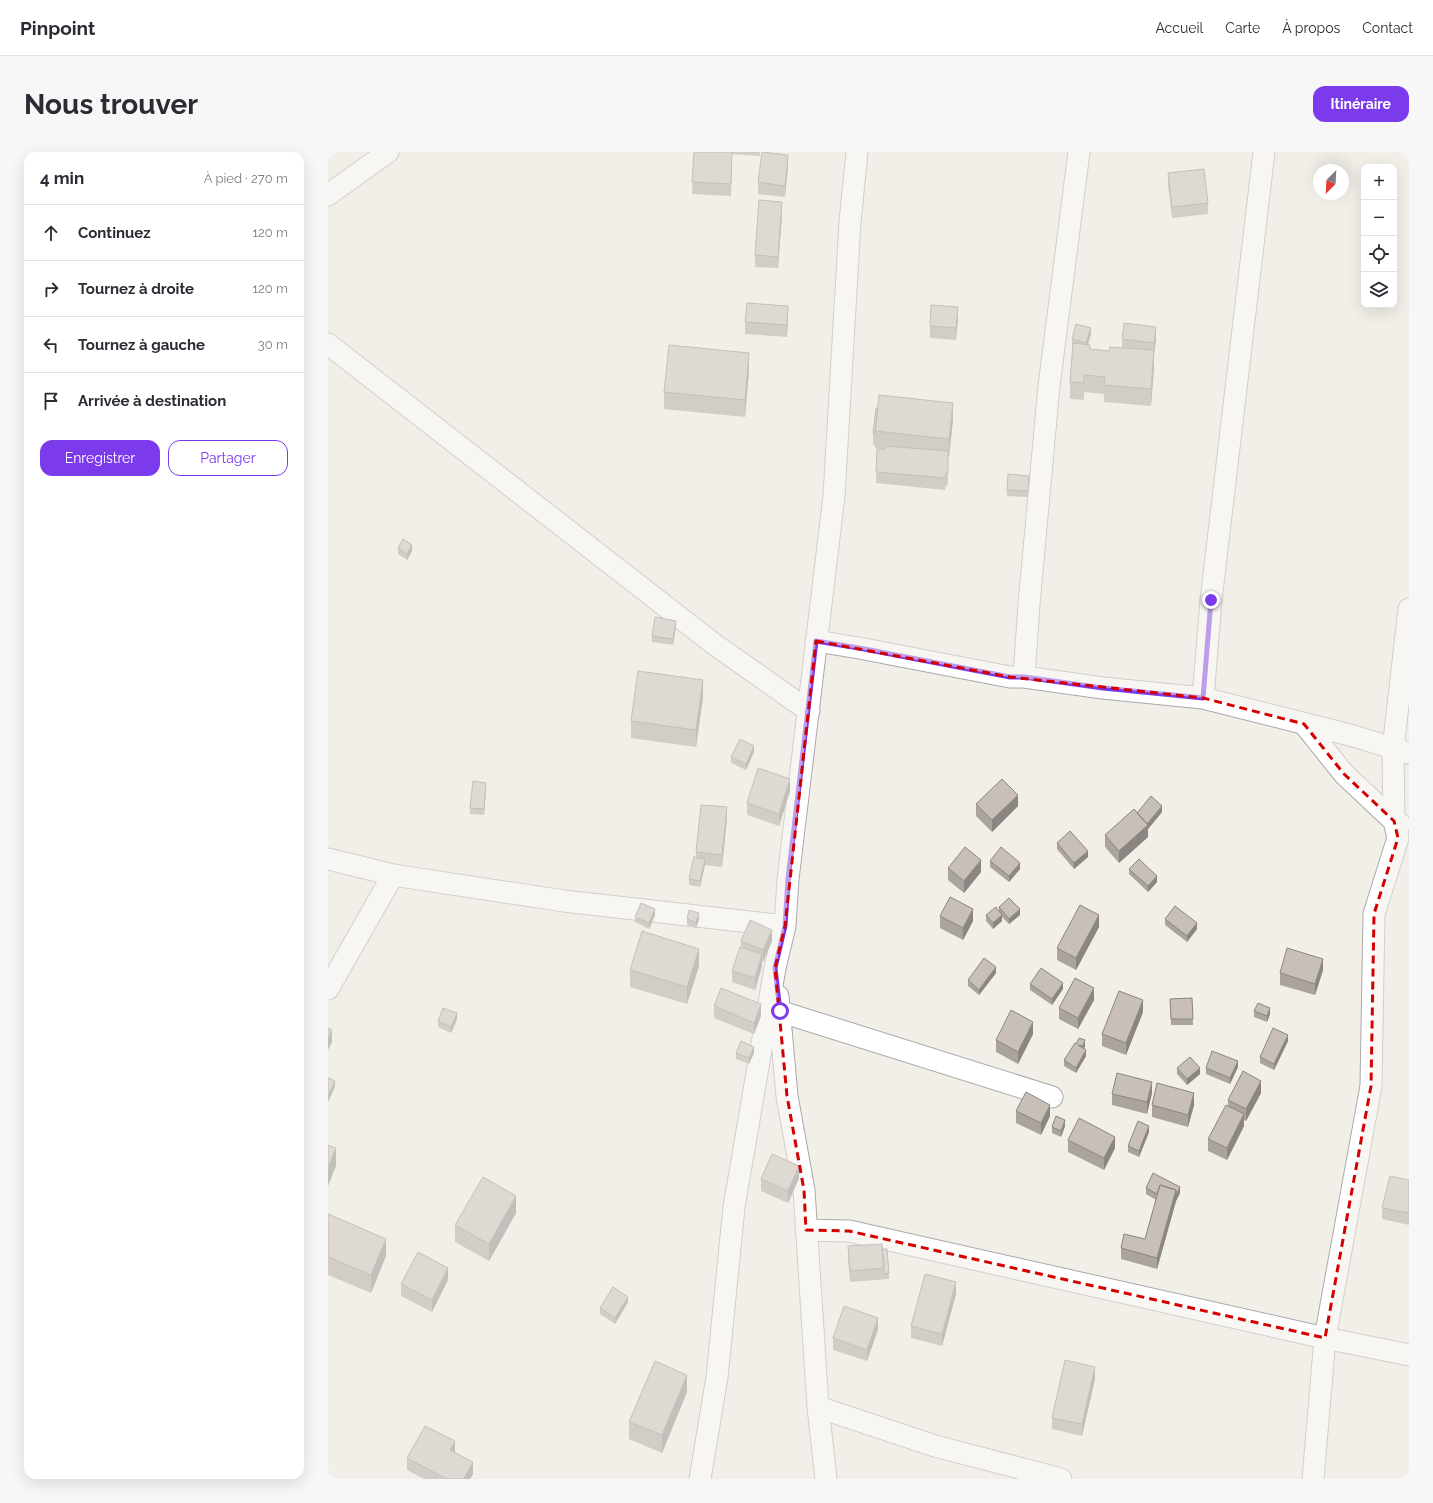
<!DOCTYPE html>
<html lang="fr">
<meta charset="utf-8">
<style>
:root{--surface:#fff;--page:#f7f7f7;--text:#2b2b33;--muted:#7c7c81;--line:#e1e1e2;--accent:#7c3aed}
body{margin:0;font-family:Raleway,sans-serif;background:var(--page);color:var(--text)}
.controls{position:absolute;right:12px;top:12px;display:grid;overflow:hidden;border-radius:8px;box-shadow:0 4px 16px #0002}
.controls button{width:36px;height:36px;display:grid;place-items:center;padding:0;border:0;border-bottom:1px solid var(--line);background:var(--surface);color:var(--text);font:20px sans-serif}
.compass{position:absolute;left:985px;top:12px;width:36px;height:36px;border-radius:50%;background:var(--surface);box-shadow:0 4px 16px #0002;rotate:204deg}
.stop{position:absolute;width:12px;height:12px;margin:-9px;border:3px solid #7c3aed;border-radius:50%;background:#fff}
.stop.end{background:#7c3aed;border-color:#fff;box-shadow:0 1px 4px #0008}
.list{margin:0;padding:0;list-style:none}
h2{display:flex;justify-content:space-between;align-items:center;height:52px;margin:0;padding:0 16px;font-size:17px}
h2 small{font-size:13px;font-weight:400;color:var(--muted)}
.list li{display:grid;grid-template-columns:26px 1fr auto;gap:12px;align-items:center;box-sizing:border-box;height:56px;padding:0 16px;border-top:1px solid var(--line)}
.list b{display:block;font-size:15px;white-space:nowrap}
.list em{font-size:13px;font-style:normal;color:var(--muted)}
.actions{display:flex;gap:8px;padding:12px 16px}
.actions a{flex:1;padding:9px 0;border:1px solid var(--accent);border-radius:12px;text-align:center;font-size:14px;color:var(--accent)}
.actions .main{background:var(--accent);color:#fff}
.icon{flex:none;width:22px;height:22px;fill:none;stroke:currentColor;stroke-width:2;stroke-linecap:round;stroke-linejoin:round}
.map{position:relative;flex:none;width:1081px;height:1327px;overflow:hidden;border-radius:12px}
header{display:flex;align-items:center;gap:24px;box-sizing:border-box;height:56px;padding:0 20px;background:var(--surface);border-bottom:1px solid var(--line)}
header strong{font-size:19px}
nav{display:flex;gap:22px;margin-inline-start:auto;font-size:14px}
.intro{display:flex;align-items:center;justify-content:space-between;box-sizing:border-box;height:96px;padding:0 24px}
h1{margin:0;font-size:28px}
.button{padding:10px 18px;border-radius:12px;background:var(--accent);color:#fff;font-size:14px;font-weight:700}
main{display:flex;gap:24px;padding:0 24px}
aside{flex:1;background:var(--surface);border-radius:12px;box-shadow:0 4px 16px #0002}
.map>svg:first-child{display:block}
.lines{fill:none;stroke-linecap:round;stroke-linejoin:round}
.street-casing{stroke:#a9a9a9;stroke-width:23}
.street{stroke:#fff;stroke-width:21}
.wall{fill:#aba49e}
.shaded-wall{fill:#8b8681}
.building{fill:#c7bfb8;stroke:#8b8681}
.route{stroke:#7c3aed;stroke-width:5}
.marked{fill:none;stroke:#d40000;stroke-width:3;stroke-dasharray:8 5;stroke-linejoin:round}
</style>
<header>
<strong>Pinpoint</strong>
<nav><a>Accueil</a><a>Carte</a><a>À propos</a><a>Contact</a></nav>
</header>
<div class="intro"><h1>Nous trouver</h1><a class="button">Itinéraire</a></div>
<main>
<aside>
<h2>4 min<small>À pied · 270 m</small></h2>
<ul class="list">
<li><svg class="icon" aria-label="ahead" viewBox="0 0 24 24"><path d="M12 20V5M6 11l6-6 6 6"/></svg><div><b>Continuez</b></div><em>120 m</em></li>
<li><svg class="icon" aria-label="right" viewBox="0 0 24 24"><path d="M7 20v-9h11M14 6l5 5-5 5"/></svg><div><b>Tournez à droite</b></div><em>120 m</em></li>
<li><svg class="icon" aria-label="left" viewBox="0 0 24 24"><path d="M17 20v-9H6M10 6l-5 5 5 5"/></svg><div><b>Tournez à gauche</b></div><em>30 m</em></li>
<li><svg class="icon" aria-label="arrive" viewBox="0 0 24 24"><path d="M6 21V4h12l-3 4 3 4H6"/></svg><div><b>Arrivée à destination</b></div></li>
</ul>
<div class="actions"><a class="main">Enregistrer</a><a>Partager</a></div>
</aside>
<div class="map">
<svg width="1081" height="1327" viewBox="0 0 1081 1327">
<rect width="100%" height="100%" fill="#f2efe9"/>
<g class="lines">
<defs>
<path id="street" d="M 0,43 L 60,0
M 0,192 L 386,492 L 481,559
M 488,489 L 531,496 L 682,525 L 696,525 L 775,536 L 875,546 L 1022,583 L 1081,601
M 696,525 L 701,452 L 721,234 L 751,0
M 875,546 L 883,448 L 936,0
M 976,572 L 1016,622 L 1066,669 L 1072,672
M 0,707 L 65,723 L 236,749 L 457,774
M 0,837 L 65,723
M 450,844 L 459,944 L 476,1038 L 490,1255 L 498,1327
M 441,856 L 724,945
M 478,1078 L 521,1079 L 997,1186 L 1081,1203
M 490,1255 L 607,1294 L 733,1327
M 372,1327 L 389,1225 L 406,1055 L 447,816 L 457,774 L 460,727 L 506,344 L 522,70 L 529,0
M 985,1327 L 997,1186 L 1043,934 L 1046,762 L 1070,686 L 1066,669 L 1065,597 L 1081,457"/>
</defs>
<use href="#street" class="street-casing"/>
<use href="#street" class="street"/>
</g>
<path class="wall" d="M 366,0 L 432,0 L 432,4 L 404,2 L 403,44 L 364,42 Z
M 460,15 L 457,45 L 430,42 L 430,30 Z
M 840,21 L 880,51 L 880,62 L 844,66 L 840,33 Z
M 454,62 L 450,116 L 427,115 L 427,103 Z
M 460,166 L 459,185 L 417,182 L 417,170 Z
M 630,167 L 628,188 L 602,186 L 602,174 Z
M 763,182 L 760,193 L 762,197 L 781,199 L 794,196 L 794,187 L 828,187 L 826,202 L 826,216 L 823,254 L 776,250 L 776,242 L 756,240 L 756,248 L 742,247 L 742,230 L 745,194 L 744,193 L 744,187 Z
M 421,219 L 417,265 L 336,257 L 336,240 Z
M 548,256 L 625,268 L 621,305 L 620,305 L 620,333 L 618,333 L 617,338 L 548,331 L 549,297 L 557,297 L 547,296 L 547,294 L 545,293 L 545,281 Z
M 701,330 L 700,345 L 679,344 L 679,338 Z
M 70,396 L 84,399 L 79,408 L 70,402 Z
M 348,475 L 345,493 L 324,490 L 324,484 Z
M 375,545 L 368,595 L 303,586 L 303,569 Z
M 426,600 L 418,618 L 403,611 L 403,605 Z
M 158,636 L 156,663 L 142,662 L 142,656 Z
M 462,639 L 451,674 L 419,663 L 419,651 Z
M 648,652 L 690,654 L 664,680 L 648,664 Z
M 834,660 L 820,677 L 820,685 L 791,711 L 777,695 L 777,683 Z
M 399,667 L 394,715 L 377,713 L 372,735 L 361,733 L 361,727 L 368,706 L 368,700 Z
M 729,691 L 760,705 L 746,717 L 729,697 Z
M 662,709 L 692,717 L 681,730 L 662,715 Z
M 620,716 L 653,720 L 636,741 L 620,728 Z
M 801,717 L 829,730 L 820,740 L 801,722 Z
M 671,755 L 692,763 L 681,772 L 674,765 L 674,769 L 665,777 L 658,769 L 658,763 L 671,759 Z
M 327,763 L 321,777 L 307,770 L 307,765 Z
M 612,764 L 645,769 L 635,788 L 612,776 Z
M 359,767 L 371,767 L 368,776 L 359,773 Z
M 837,767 L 869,777 L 859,790 L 837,773 Z
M 771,775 L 748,818 L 729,808 L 729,796 Z
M 413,789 L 444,789 L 435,810 L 434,810 L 434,814 L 427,838 L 404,830 L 404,819 L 413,796 Z
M 371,814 L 359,852 L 302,835 L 302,818 Z
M 995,818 L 987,843 L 952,833 L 952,821 Z
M 668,821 L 651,843 L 640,834 L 640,828 Z
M 702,832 L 735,837 L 724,853 L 702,838 Z
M 864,846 L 865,873 L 843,873 L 842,847 Z
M 766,848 L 750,877 L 731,867 L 731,856 Z
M 386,854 L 433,864 L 426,882 L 386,866 Z
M 926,859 L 942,862 L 939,870 L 926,865 Z
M 815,860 L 798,903 L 774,894 L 774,882 Z
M 129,867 L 123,881 L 110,875 L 110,869 Z
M 705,882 L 690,912 L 668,900 L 668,888 Z
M 960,889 L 946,918 L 932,911 L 932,905 Z
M 748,892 L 757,894 L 756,897 L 758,904 L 748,921 L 736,914 L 736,908 Z
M 408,901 L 426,901 L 421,912 L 408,907 Z
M 910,915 L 902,932 L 878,922 L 878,916 Z
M 849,916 L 872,922 L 859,933 L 849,922 Z
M 824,941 L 819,962 L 784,953 L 784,942 Z
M 933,941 L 918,969 L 916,968 L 916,974 L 899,1008 L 880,999 L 880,987 L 900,954 L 900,948 Z
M 824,953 L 866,953 L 860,975 L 824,965 Z
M 688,959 L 722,964 L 713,983 L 688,971 Z
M 737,974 L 733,985 L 724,981 L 724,975 Z
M 821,980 L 811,1005 L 800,1000 L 800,994 Z
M 740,988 L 787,996 L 776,1018 L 740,1000 Z
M 471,1026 L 460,1051 L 433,1039 L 433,1027 Z
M 1081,1028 L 1081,1073 L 1054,1067 L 1054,1056 Z
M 818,1036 L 852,1041 L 848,1049 L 829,1117 L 793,1107 L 793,1096 L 817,1087 L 828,1048 L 818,1042 Z
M 188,1061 L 161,1109 L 127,1090 L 127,1073 Z
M 0,1062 L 58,1104 L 43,1141 L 0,1123 Z
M 520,1094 L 554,1097 L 561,1121 L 561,1127 L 522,1130 L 520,1106 Z
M 120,1128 L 104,1160 L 73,1144 L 73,1132 Z
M 628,1142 L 614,1194 L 583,1186 L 583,1174 Z
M 300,1150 L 287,1172 L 272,1162 L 272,1156 Z
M 550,1177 L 539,1209 L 505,1198 L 505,1186 Z
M 767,1227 L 754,1284 L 724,1277 L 724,1266 Z
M 359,1240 L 334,1301 L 301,1287 L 301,1270 Z
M 127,1300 L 145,1322 L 142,1327 L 96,1327 L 79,1318 L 79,1306 Z"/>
<path class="shaded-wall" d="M 460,3 L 460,15 L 457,45 L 457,34 Z
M 454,50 L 454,62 L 450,116 L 450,105 Z
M 460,154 L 460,166 L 459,185 L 459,173 Z
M 630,155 L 630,167 L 628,188 L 628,176 Z
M 828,175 L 828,187 L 826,202 L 826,216 L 823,254 L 823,237 L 826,201 L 826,191 Z
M 763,176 L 763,182 L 758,197 L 758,191 Z
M 421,201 L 421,219 L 417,265 L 417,248 Z
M 625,251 L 625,268 L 621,305 L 621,287 Z
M 84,393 L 84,399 L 79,408 L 79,402 Z
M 348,469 L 348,475 L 345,493 L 345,487 Z
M 375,528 L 375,545 L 368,595 L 368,578 Z
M 426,594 L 426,600 L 418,618 L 418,612 Z
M 462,627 L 462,639 L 451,674 L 451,662 Z
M 158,631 L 158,636 L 156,663 L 156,657 Z
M 690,643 L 690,654 L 664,680 L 664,668 Z
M 834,654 L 834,660 L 820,677 L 820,685 L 791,711 L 791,699 L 819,673 Z
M 399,655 L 399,667 L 394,715 L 394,703 Z
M 760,699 L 760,705 L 746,717 L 746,711 Z
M 377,707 L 377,713 L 372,735 L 372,729 Z
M 653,708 L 653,720 L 636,741 L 636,729 Z
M 692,711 L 692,717 L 681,730 L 681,724 Z
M 829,724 L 829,730 L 820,740 L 820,734 Z
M 327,757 L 327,763 L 321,777 L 321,771 Z
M 645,757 L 645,769 L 635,788 L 635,776 Z
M 692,757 L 692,763 L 681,772 L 681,767 Z
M 371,761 L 371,767 L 368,776 L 368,770 Z
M 674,763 L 674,769 L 665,777 L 665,771 Z
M 771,763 L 771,775 L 748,818 L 748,806 Z
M 869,771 L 869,777 L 859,790 L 859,784 Z
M 444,778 L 444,789 L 435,810 L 435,798 Z
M 371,797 L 371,814 L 359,852 L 359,835 Z
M 434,802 L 434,814 L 427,838 L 427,826 Z
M 995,807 L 995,818 L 987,843 L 987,832 Z
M 668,815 L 668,821 L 651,843 L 651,838 Z
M 735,831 L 735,837 L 724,853 L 724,847 Z
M 766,836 L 766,848 L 750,877 L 750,866 Z
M 815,848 L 815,860 L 798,903 L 798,891 Z
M 433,852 L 433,864 L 426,882 L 426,871 Z
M 942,856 L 942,862 L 939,870 L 939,864 Z
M 129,861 L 129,867 L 123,881 L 123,875 Z
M 705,870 L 705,882 L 690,912 L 690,900 Z
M 4,878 L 4,890 L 0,898 L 0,887 Z
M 960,883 L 960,889 L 946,918 L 946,912 Z
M 757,888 L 757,894 L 755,900 L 755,894 Z
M 426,895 L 426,901 L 421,912 L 421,906 Z
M 758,898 L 758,904 L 748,921 L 748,916 Z
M 910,909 L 910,915 L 902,932 L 902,926 Z
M 872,916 L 872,922 L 859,933 L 859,927 Z
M 7,929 L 7,935 L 0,950 L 0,944 Z
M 933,929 L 933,941 L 918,969 L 918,957 Z
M 824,930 L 824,941 L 819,962 L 819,950 Z
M 866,941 L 866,953 L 860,975 L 860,963 Z
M 722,953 L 722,964 L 713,983 L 713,971 Z
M 916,962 L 916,974 L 899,1008 L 899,996 Z
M 737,968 L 737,974 L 733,985 L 733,979 Z
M 821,974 L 821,980 L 811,1005 L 811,999 Z
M 787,985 L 787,996 L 776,1018 L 776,1006 Z
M 8,996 L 8,1014 L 0,1034 L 0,1016 Z
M 471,1014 L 471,1026 L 460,1051 L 460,1039 Z
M 852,1035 L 852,1041 L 848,1049 L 829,1117 L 829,1106 L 848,1038 Z
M 188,1044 L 188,1061 L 161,1109 L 161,1092 Z
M 58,1087 L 58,1104 L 43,1141 L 43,1123 Z
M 120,1116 L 120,1128 L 104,1160 L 104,1148 Z
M 628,1130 L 628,1142 L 614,1194 L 614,1182 Z
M 300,1145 L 300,1150 L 287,1172 L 287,1166 Z
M 550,1166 L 550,1177 L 539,1209 L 539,1198 Z
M 767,1215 L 767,1227 L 754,1284 L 754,1272 Z
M 359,1223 L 359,1240 L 334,1301 L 334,1283 Z
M 127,1289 L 127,1301 L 122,1298 Z
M 145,1310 L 145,1322 L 142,1327 L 136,1327 Z"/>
<path class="building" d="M 366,0 L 404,0 L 403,32 L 364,30 Z
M 434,0 L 460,3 L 457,34 L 430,30 Z
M 876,17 L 880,51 L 844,55 L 840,21 Z
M 431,48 L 454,50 L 450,105 L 427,103 Z
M 419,151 L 460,154 L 459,173 L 417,170 Z
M 603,153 L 630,155 L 628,176 L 602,174 Z
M 796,171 L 828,175 L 826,191 L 794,187 Z
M 748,172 L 763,176 L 758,191 L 744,187 Z
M 745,191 L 762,193 L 762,197 L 781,199 L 782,195 L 826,198 L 823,237 L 776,233 L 777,225 L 756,223 L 756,231 L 742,230 Z
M 341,193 L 421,201 L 417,248 L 336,240 Z
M 551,243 L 625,251 L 621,287 L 547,279 Z
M 548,256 L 550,256 L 547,282 L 545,281 Z
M 557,294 L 620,299 L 620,321 L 618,321 L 617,326 L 548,320 L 549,297 L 557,297 Z
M 680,322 L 701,324 L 700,339 L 679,338 Z
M 75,387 L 84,393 L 79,402 L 70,396 Z
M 327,465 L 348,469 L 345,487 L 324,484 Z
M 310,519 L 375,528 L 368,578 L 303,569 Z
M 412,587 L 426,594 L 418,612 L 403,605 Z
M 430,616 L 462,627 L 451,662 L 419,651 Z
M 674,627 L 690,643 L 664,668 L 648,652 Z
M 145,629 L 158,631 L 156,657 L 142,656 Z
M 823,644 L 834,654 L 819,672 L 809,661 Z
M 373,653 L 399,655 L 394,703 L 368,700 Z
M 806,657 L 820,673 L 791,699 L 777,683 Z
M 742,679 L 760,699 L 746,711 L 729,691 Z
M 637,695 L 653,708 L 636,729 L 620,716 Z
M 673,695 L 692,711 L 681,724 L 662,709 Z
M 366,704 L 368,706 L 377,707 L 372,729 L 361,727 Z
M 811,707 L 829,724 L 820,734 L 801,717 Z
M 622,745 L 645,757 L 635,776 L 612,764 Z
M 681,746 L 692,757 L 681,767 L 671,755 Z
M 313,751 L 327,757 L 321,771 L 307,765 Z
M 752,753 L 771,763 L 748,806 L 729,796 Z
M 847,754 L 869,771 L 859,784 L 837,767 Z
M 668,755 L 674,763 L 665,771 L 658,763 Z
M 361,758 L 371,761 L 368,770 L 359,767 Z
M 422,768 L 444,778 L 435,798 L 413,789 Z
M 314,779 L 371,797 L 359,835 L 302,818 Z
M 412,795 L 434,802 L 427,826 L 404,819 Z
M 959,796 L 995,807 L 987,832 L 952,821 Z
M 656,806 L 668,815 L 651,838 L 640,828 Z
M 713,816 L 735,831 L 724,847 L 702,832 Z
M 747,826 L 766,836 L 750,866 L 731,856 Z
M 393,836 L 433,852 L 426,871 L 386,854 Z
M 791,839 L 815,848 L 798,891 L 774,882 Z
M 864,846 L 865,867 L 843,867 L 842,847 Z
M 930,851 L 942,856 L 939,864 L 926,859 Z
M 115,856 L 129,861 L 123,875 L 110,869 Z
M 683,858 L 705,870 L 690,900 L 668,888 Z
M 0,876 L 4,878 L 0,887 Z
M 945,876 L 960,883 L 946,912 L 932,905 Z
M 751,886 L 757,888 L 755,894 L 750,893 L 758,898 L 748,916 L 736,908 L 747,891 L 748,892 Z
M 413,889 L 426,895 L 421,906 L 408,901 Z
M 884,899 L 910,909 L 902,926 L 878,916 Z
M 862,905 L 872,916 L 859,927 L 849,916 Z
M 915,919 L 933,929 L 918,957 L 900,948 Z
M 789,921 L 824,930 L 819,950 L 784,942 Z
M 0,926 L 7,929 L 0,944 Z
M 829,931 L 866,941 L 860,963 L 824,953 Z
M 698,940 L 722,953 L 713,971 L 688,959 Z
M 898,953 L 916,962 L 899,996 L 880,987 Z
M 728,964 L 737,968 L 733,979 L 724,975 Z
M 751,966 L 787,985 L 776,1006 L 740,988 Z
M 810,969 L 821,974 L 811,999 L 800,994 Z
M 0,993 L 8,996 L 0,1016 Z
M 444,1002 L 471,1014 L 460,1039 L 433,1027 Z
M 825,1021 L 852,1035 L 848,1043 L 848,1038 L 832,1033 L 829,1042 L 818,1036 Z
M 1062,1024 L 1081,1028 L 1081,1061 L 1054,1056 Z
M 155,1025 L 188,1044 L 161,1092 L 127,1073 Z
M 832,1033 L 848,1038 L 829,1106 L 793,1096 L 796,1082 L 817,1087 Z
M 0,1062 L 58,1087 L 43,1123 L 0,1105 Z
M 554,1092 L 556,1116 L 522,1119 L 520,1094 Z
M 554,1097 L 559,1097 L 561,1121 L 556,1122 Z
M 90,1100 L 120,1116 L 104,1148 L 73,1132 Z
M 597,1122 L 628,1130 L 614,1182 L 583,1174 Z
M 285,1135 L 300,1145 L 287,1166 L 272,1156 Z
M 516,1154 L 550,1166 L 539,1198 L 505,1186 Z
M 737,1208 L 767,1215 L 754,1272 L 724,1266 Z
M 327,1209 L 359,1223 L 334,1283 L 301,1270 Z
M 97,1274 L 127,1289 L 122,1298 L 145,1310 L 136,1327 L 119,1327 L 79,1306 Z"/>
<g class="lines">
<path class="route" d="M 452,859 L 447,816 L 457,774 L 460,727 L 488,489 L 531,496 L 682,525 L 696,525 L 775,536 L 875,546 L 883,448"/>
</g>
<path d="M0 0H1081V1327H0ZM 488,489 L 682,525 L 875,546 L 976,572 L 1016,622 L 1066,669 L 1070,686 L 1046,762 L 1043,934 L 997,1186 L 521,1079 L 478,1078 L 476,1038 L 459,944 L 447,816 L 457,774 Z" fill="#f2efe9" fill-opacity=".55" fill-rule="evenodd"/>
<path class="marked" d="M 488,489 L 682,525 L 875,546 L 976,572 L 1016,622 L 1066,669 L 1070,686 L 1046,762 L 1043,934 L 997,1186 L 521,1079 L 478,1078 L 476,1038 L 459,944 L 447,816 L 457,774 Z"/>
</svg>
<div class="controls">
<button>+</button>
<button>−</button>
<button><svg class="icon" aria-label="locate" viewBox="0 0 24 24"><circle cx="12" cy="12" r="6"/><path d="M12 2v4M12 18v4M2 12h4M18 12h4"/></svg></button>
<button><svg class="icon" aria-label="layers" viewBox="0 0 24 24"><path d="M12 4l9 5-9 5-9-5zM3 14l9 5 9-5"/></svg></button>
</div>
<svg class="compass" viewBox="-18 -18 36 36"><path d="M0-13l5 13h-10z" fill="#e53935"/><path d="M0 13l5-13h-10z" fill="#7c7c81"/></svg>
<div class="stop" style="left:452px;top:859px"></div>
<div class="stop end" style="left:883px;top:448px"></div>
</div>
</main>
